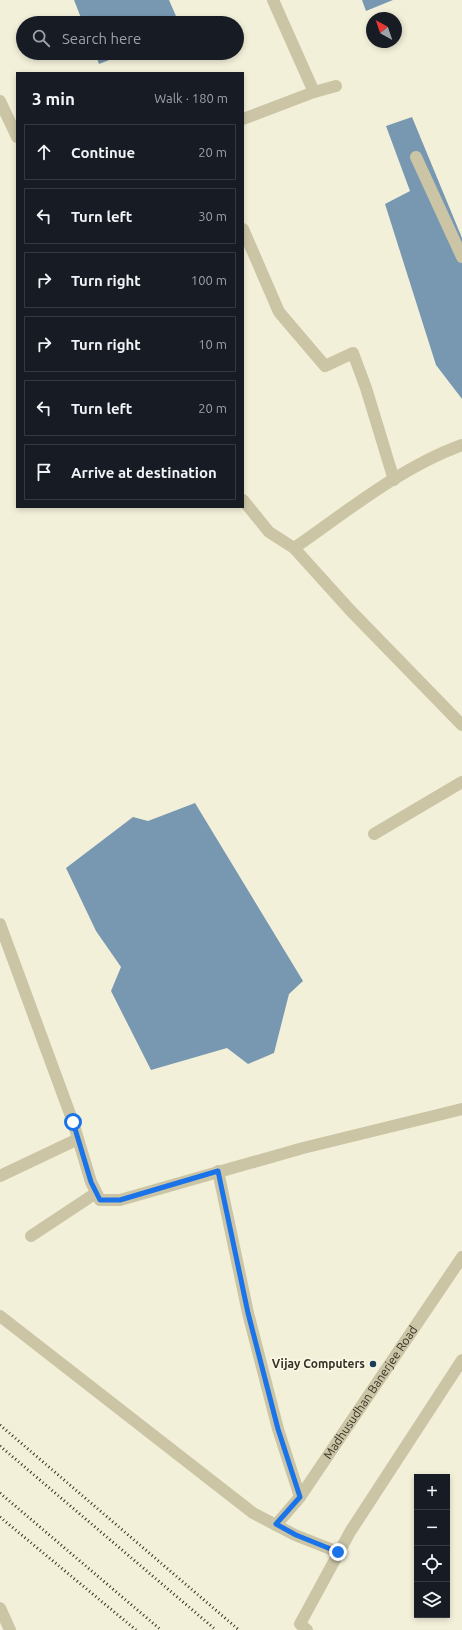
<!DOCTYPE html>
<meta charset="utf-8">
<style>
:root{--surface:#171b24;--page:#20242c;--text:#f1f3f6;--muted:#9ea1a6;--line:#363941}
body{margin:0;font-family:Ubuntu,sans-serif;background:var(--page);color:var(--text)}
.controls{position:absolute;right:12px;bottom:12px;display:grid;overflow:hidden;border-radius:0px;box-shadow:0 2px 6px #0003}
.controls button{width:36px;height:36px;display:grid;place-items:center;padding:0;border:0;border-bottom:1px solid var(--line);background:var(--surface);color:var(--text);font:20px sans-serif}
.compass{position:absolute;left:366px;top:12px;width:36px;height:36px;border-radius:50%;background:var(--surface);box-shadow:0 2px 6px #0003;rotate:320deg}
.stop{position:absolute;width:12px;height:12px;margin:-9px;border:3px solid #1a73e8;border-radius:50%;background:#fff}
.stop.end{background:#1a73e8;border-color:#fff;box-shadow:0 1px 4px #0008}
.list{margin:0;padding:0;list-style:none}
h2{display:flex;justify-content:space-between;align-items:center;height:52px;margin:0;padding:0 16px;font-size:17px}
h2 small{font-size:13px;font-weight:400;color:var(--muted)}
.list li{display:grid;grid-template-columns:26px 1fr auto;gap:12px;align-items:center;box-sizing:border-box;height:56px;margin:0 8px 8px;padding:0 8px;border:1px solid var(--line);border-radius:0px}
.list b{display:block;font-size:15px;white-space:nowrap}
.list em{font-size:13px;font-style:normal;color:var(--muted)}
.icon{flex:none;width:22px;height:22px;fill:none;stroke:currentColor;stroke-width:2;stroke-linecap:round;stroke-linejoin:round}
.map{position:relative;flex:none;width:462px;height:1630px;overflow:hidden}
.search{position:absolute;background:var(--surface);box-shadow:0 2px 6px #0003;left:16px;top:16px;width:228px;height:44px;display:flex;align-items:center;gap:10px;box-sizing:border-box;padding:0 14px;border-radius:22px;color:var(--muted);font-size:15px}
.panel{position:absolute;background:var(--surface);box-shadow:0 2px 6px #0003;left:16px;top:72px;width:228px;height:436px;border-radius:0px}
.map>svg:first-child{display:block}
.water{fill:#7898b1}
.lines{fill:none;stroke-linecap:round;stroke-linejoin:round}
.minor{stroke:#cbc5a5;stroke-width:12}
.rail{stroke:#373227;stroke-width:3;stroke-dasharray:1 3;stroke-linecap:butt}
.route{stroke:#1a73e8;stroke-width:5}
.poi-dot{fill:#1b3d5a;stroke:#faf9e6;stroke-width:1.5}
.labels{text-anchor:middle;stroke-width:3;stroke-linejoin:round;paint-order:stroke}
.poi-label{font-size:12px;font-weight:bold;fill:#373227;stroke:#faf9e6;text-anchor:end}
.street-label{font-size:12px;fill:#373227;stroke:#faf9e6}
</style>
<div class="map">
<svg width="462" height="1630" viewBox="0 0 462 1630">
<rect width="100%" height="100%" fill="#f3f0da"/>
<path class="water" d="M 74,0 L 169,0 L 179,23 L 83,23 Z
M 362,0 L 393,0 L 366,11 Z
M 95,53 L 127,53 L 99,64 Z
M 412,117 L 462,238 L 462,399 L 436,365 L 385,204 L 410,191 L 386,126 Z
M 195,803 L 303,981 L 289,994 L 274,1053 L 248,1064 L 227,1048 L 151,1070 L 111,991 L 121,967 L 96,931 L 66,868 L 133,817 L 148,821 Z"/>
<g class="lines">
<g class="minor">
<path d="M 273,0 L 314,92"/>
<path d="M 0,101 L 17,137"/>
<path d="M 243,119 L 314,92 L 336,86"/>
<path d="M 416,157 L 462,257"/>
<path d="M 243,229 L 279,312 L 325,366 L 353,353 L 366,388 L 394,480"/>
<path d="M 243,500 L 269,532 L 294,548 L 350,610 L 462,725"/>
<path d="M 294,548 C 346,512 403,466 462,445"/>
<path d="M 374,834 L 462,782"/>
<path d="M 0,924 L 73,1122 L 91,1182 L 100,1200 L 120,1200 L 303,1148 L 462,1109"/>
<path d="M 218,1171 L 248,1313 L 278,1429 L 300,1497"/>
<path d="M 0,1176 L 78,1139"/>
<path d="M 31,1236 L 96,1193"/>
<path d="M 0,1316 L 253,1513 L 295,1535 L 338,1552"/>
<path id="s1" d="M 276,1525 L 300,1497 L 462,1257"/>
<path d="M 0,1608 L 10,1630"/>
<path d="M 307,1630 L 300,1624 L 350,1532 L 462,1360"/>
</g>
<path class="rail" d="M 0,1425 L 239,1630
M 0,1446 L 216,1630
M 0,1493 L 161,1630
M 0,1517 L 136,1630"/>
</g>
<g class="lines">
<path class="route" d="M 73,1122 L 91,1182 L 100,1200 L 120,1200 L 218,1171 L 248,1313 L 278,1429 L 300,1497 L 276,1524 L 296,1535 L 338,1552"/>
</g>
<circle class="poi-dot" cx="373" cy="1364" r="4"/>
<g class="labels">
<g class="poi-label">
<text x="365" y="1368">Vijay Computers</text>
</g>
<g class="street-label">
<text dy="4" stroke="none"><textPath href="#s1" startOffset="163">Madhusudhan Banerjee Road</textPath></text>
</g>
</g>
</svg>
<div class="controls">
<button>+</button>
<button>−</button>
<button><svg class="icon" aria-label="locate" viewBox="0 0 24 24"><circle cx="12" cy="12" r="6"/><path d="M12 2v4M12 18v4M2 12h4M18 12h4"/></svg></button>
<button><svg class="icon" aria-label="layers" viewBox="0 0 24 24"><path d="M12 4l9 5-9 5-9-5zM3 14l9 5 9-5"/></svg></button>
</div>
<svg class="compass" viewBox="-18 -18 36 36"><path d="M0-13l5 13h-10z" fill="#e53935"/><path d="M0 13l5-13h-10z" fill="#9ea1a6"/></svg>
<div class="stop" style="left:73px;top:1122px"></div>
<div class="stop end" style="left:338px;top:1552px"></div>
<div class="search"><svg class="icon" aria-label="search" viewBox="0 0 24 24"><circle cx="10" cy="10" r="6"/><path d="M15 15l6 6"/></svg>Search here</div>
<section class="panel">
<h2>3 min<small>Walk · 180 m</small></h2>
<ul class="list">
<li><svg class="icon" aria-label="ahead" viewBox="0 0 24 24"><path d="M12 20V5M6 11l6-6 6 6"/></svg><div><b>Continue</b></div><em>20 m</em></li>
<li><svg class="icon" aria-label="left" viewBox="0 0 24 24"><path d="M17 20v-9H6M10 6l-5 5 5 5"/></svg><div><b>Turn left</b></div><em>30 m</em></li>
<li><svg class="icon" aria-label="right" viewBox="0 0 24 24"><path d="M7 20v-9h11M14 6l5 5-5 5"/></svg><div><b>Turn right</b></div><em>100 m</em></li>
<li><svg class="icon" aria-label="right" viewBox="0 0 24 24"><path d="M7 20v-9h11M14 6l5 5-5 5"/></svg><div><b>Turn right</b></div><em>10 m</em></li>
<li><svg class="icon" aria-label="left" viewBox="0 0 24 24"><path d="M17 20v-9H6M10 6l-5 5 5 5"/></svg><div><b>Turn left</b></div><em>20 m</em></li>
<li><svg class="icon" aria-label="arrive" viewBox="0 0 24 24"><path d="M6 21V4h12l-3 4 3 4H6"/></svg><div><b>Arrive at destination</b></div></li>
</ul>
</section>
</div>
